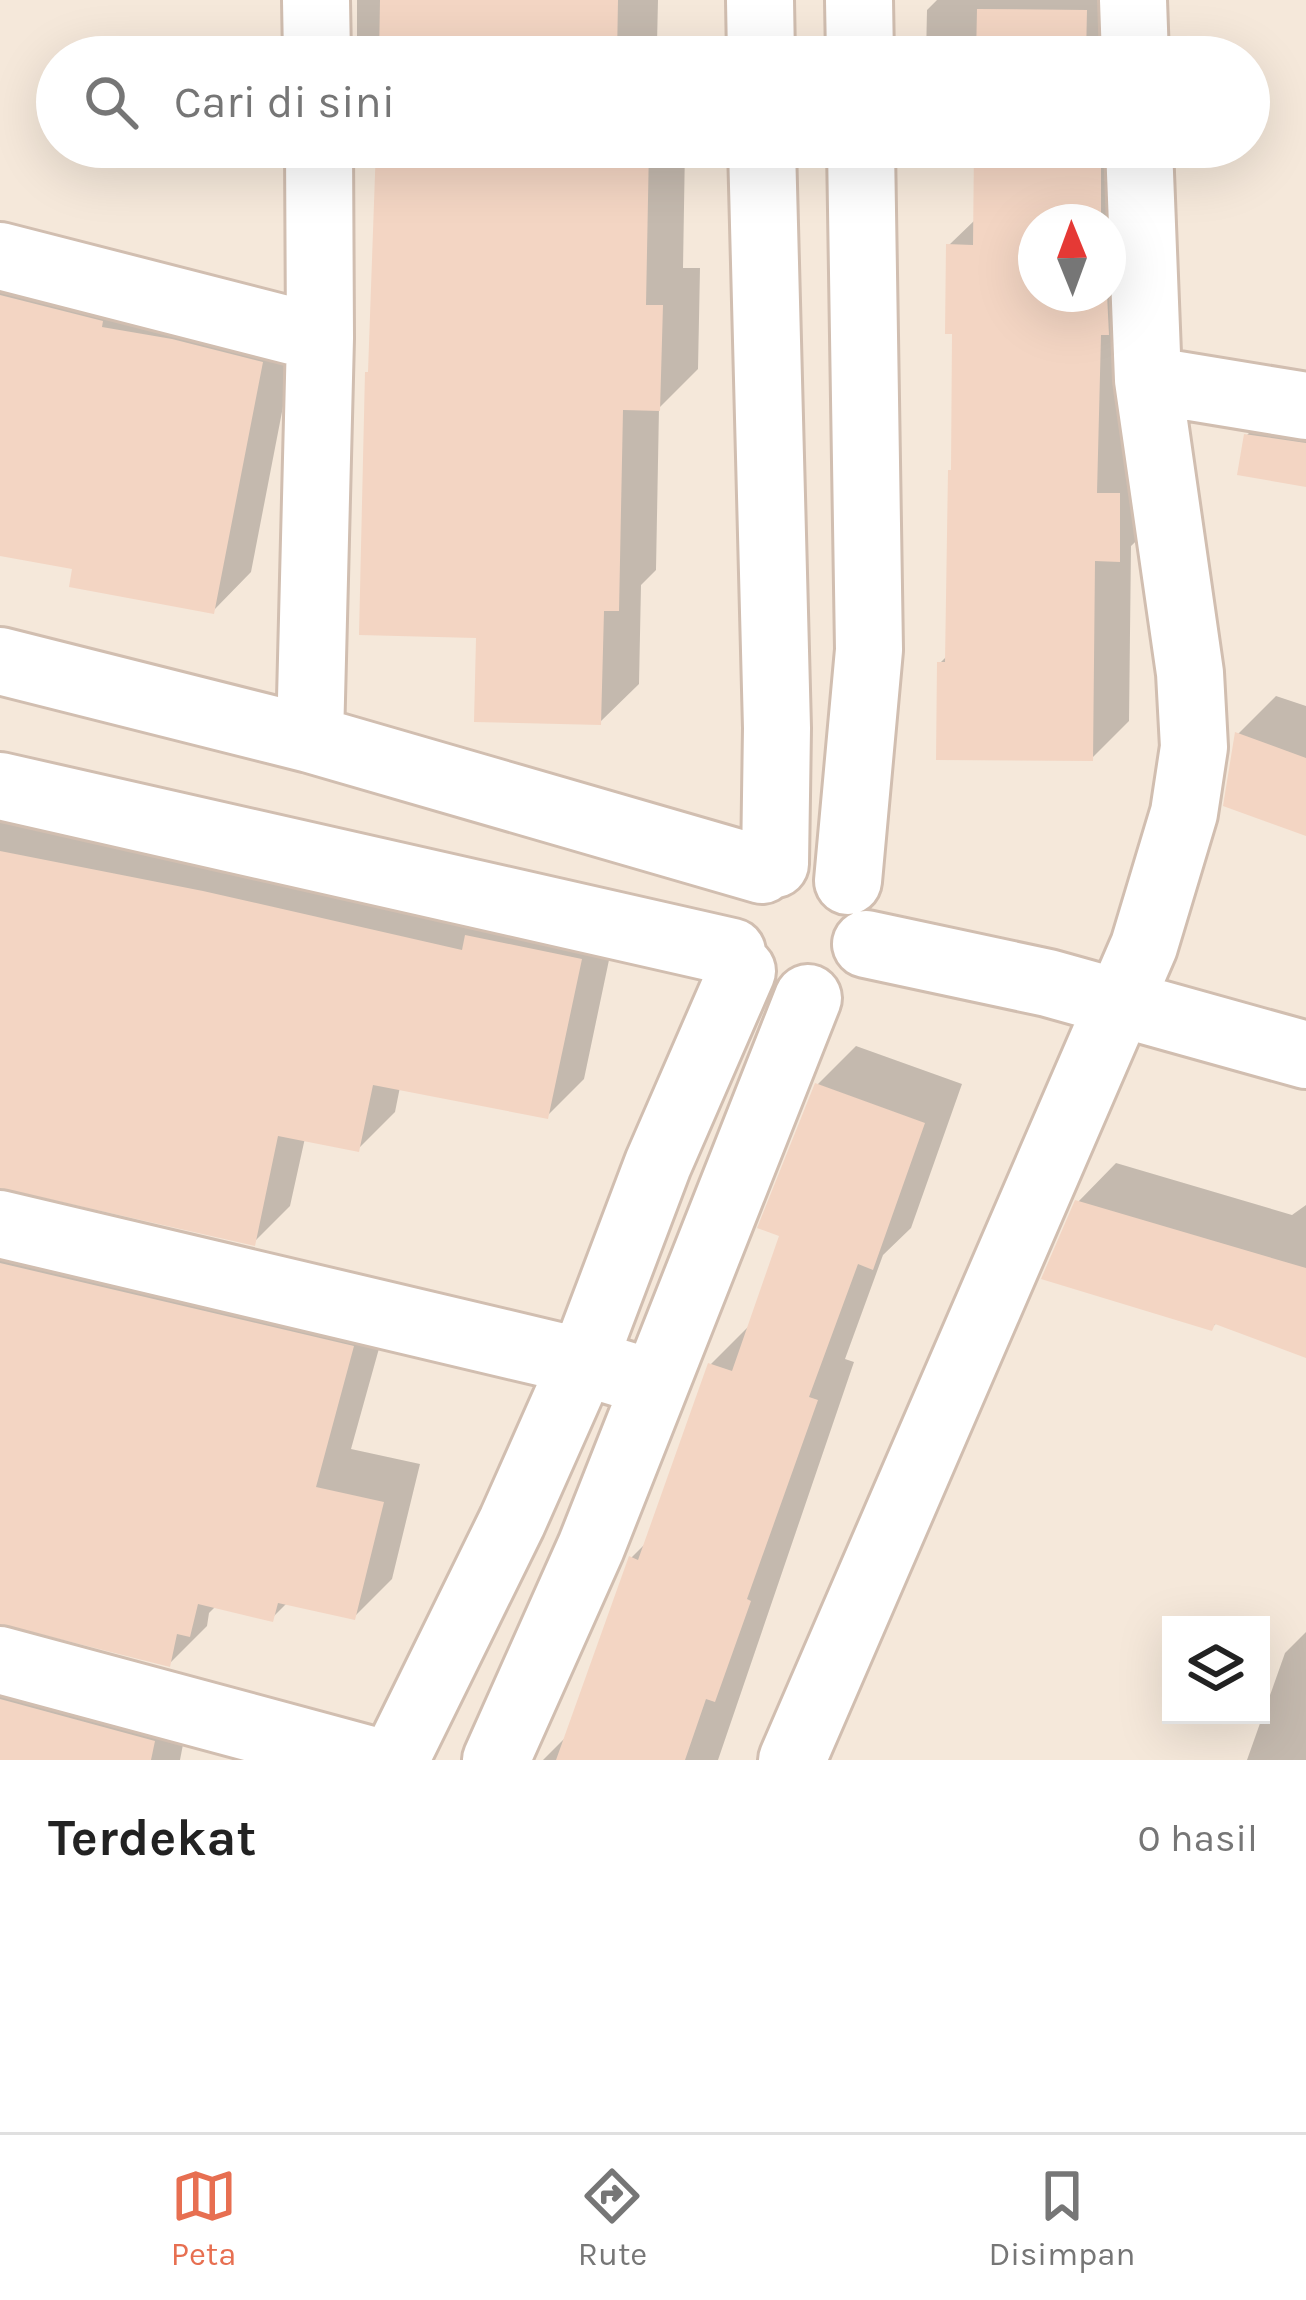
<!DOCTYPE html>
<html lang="id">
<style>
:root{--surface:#fff;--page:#f2f2f2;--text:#222;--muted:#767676;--line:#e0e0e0;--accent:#e76f51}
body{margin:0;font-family:Karla,sans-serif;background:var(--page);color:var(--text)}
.controls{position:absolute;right:36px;bottom:36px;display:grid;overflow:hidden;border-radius:0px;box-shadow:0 12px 48px #0002}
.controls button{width:108px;height:108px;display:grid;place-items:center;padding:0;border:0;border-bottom:3px solid var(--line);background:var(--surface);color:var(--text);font:60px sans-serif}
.compass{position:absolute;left:1018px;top:204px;width:108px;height:108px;border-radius:50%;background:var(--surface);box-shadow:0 12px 48px #0002;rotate:359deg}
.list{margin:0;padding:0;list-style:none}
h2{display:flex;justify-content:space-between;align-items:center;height:156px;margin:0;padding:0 48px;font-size:51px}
h2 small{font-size:39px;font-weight:400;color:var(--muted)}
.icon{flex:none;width:66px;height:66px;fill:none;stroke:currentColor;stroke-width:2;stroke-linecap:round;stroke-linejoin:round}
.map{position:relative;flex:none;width:1306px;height:1760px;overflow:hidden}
.search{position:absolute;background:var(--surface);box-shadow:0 12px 48px #0002;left:36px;right:36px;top:36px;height:132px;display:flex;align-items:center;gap:30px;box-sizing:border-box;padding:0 42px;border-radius:66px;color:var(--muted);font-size:45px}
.sheet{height:372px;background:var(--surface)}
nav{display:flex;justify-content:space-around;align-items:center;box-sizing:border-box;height:168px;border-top:3px solid var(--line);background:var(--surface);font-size:33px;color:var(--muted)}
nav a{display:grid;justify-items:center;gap:6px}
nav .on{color:var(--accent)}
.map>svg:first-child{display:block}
.residential{fill:#f5e8da;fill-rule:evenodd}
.shadow{fill:#0003;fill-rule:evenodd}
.building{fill:#f3d5c3}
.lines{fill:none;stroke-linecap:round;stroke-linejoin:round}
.street-casing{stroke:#d1beb0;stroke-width:72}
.street{stroke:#fff;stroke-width:66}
</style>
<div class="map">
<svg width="1306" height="1760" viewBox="0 0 1306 1760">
<rect width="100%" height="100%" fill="#fdf6ec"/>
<path class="residential" d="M 0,0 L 1306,0 L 1306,1760 L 0,1760 ZM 57,57 L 1249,57 L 1249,147 L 57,147 ZM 1036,222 L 1108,222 L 1108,294 L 1036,294 ZM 1171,1625 L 1261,1625 L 1261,1715 L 1171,1715 Z"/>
<path class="shadow" d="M 357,0 L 658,0 L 657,43 L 688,44 L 687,57 L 357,57 Z
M 937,0 L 1123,0 L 1122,57 L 926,57 L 927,10 Z
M 378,147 L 685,147 L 683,268 L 700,268 L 698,369 L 659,408 L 656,570 L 641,585 L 639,684 L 600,722 Z
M 977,147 L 1137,147 L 1157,521 L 1131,546 L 1129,721 L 1092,758 L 940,663 L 948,655 L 954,468 L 955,331 L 949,245 L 976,219 ZM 1036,222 L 1108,222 L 1108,294 L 1036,294 Z
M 0,254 L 299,324 L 251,572 L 213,611 L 75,567 L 0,553 Z
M 1285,397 L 1306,400 L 1306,484 L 1247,435 Z
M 1276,696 L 1306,706 L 1306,832 L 1238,734 Z
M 0,797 L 617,922 L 584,1079 L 547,1116 L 400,1087 L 395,1112 L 358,1149 L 305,1138 L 290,1206 L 254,1242 L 0,1185 Z
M 856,1046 L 962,1084 L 911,1228 L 883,1255 L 845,1359 L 854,1362 L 718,1760 L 543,1760 L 565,1738 L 631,1558 L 648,1541 L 711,1364 L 749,1326 L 782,1234 L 817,1085 Z
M 1116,1163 L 1292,1215 L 1306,1205 L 1306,1354 L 1218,1322 L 1211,1328 L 1078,1202 Z
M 0,1198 L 390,1309 L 351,1449 L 420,1464 L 392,1579 L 354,1617 L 288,1602 L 272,1618 L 217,1605 L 209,1613 L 207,1626 L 169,1664 L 1,1621 L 1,1632 L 191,1703 L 180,1760 L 0,1760 Z
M 1306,1632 L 1306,1760 L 1247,1760 L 1285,1653 Z"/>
<path class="building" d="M 380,0 L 618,0 L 617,57 L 379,57 Z
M 977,9 L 1087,10 L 1086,57 L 976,57 Z
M 376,147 L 649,147 L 646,305 L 663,305 L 660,411 L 623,410 L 619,611 L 604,611 L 601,725 L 474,722 L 476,638 L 359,635 L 365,372 L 368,372 Z
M 974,147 L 1101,147 L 1101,222 L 1036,222 L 1036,294 L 1107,294 L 1109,335 L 1101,335 L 1097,493 L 1120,493 L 1120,562 L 1095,561 L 1093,761 L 936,760 L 937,662 L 945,662 L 948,470 L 951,470 L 952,334 L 945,334 L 946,244 L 973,245 Z
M 0,295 L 103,321 L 102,327 L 172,339 L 263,362 L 214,614 L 69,587 L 72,569 L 0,556 Z
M 1244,434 L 1306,443 L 1306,487 L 1237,475 Z
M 1235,732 L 1306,758 L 1306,836 L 1223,806 Z
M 0,851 L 203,891 L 462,950 L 465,935 L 582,959 L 548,1119 L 373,1085 L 359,1152 L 278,1136 L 255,1246 L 0,1188 Z
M 815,1083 L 925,1123 L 873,1270 L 858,1264 L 809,1397 L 818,1400 L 747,1599 L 751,1601 L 715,1702 L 706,1699 L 685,1760 L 556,1760 L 629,1556 L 638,1560 L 708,1363 L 732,1371 L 779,1236 L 757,1228 Z
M 1075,1200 L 1306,1268 L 1306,1358 L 1215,1324 L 1212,1331 L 1041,1279 Z
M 0,1263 L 354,1346 L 316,1487 L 384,1502 L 355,1620 L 278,1603 L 273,1622 L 198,1604 L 190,1637 L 177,1634 L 170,1667 L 0,1624 Z
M 0,1699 L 155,1741 L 151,1760 L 0,1760 Z"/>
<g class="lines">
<defs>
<path id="street" d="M 316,0 L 317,57
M 760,0 L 761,57
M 859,0 L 860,57
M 1133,0 L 1135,57
M 319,147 L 320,338
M 762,147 L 777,728 L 775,864
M 0,256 L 320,338 L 310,739
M 1148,380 L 1306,406
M 0,661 L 310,739 L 762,870
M 0,786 L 732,952
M 848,881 L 869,650 L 861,147
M 866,944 L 1048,983 L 1306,1055
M 0,1224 L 583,1362 L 626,1375
M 0,1660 L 371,1760
M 395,1760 L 512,1522 L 583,1362 L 658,1164 L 742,971
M 496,1760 L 591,1547 L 808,998
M 792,1760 L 1144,946 L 1184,813 L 1194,747 L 1190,673 L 1148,380 L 1139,147"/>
</defs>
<use href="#street" class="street-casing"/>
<use href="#street" class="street"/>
</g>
</svg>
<div class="controls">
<button><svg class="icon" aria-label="layers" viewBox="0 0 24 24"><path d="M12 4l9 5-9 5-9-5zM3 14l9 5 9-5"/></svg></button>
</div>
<svg class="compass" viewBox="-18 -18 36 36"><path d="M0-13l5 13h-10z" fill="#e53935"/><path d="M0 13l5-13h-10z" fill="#767676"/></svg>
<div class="search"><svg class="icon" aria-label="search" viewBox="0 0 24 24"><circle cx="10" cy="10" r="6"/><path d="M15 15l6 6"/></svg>Cari di sini</div>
</div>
<section class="sheet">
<h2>Terdekat<small>0 hasil</small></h2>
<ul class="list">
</ul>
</section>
<nav>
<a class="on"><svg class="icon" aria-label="map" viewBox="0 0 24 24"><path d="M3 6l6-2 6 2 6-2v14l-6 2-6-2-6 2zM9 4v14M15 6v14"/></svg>Peta</a>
<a><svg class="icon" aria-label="directions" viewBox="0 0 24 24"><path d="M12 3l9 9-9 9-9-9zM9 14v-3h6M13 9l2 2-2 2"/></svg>Rute</a>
<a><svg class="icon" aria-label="saved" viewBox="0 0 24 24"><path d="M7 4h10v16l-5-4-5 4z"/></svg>Disimpan</a>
</nav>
